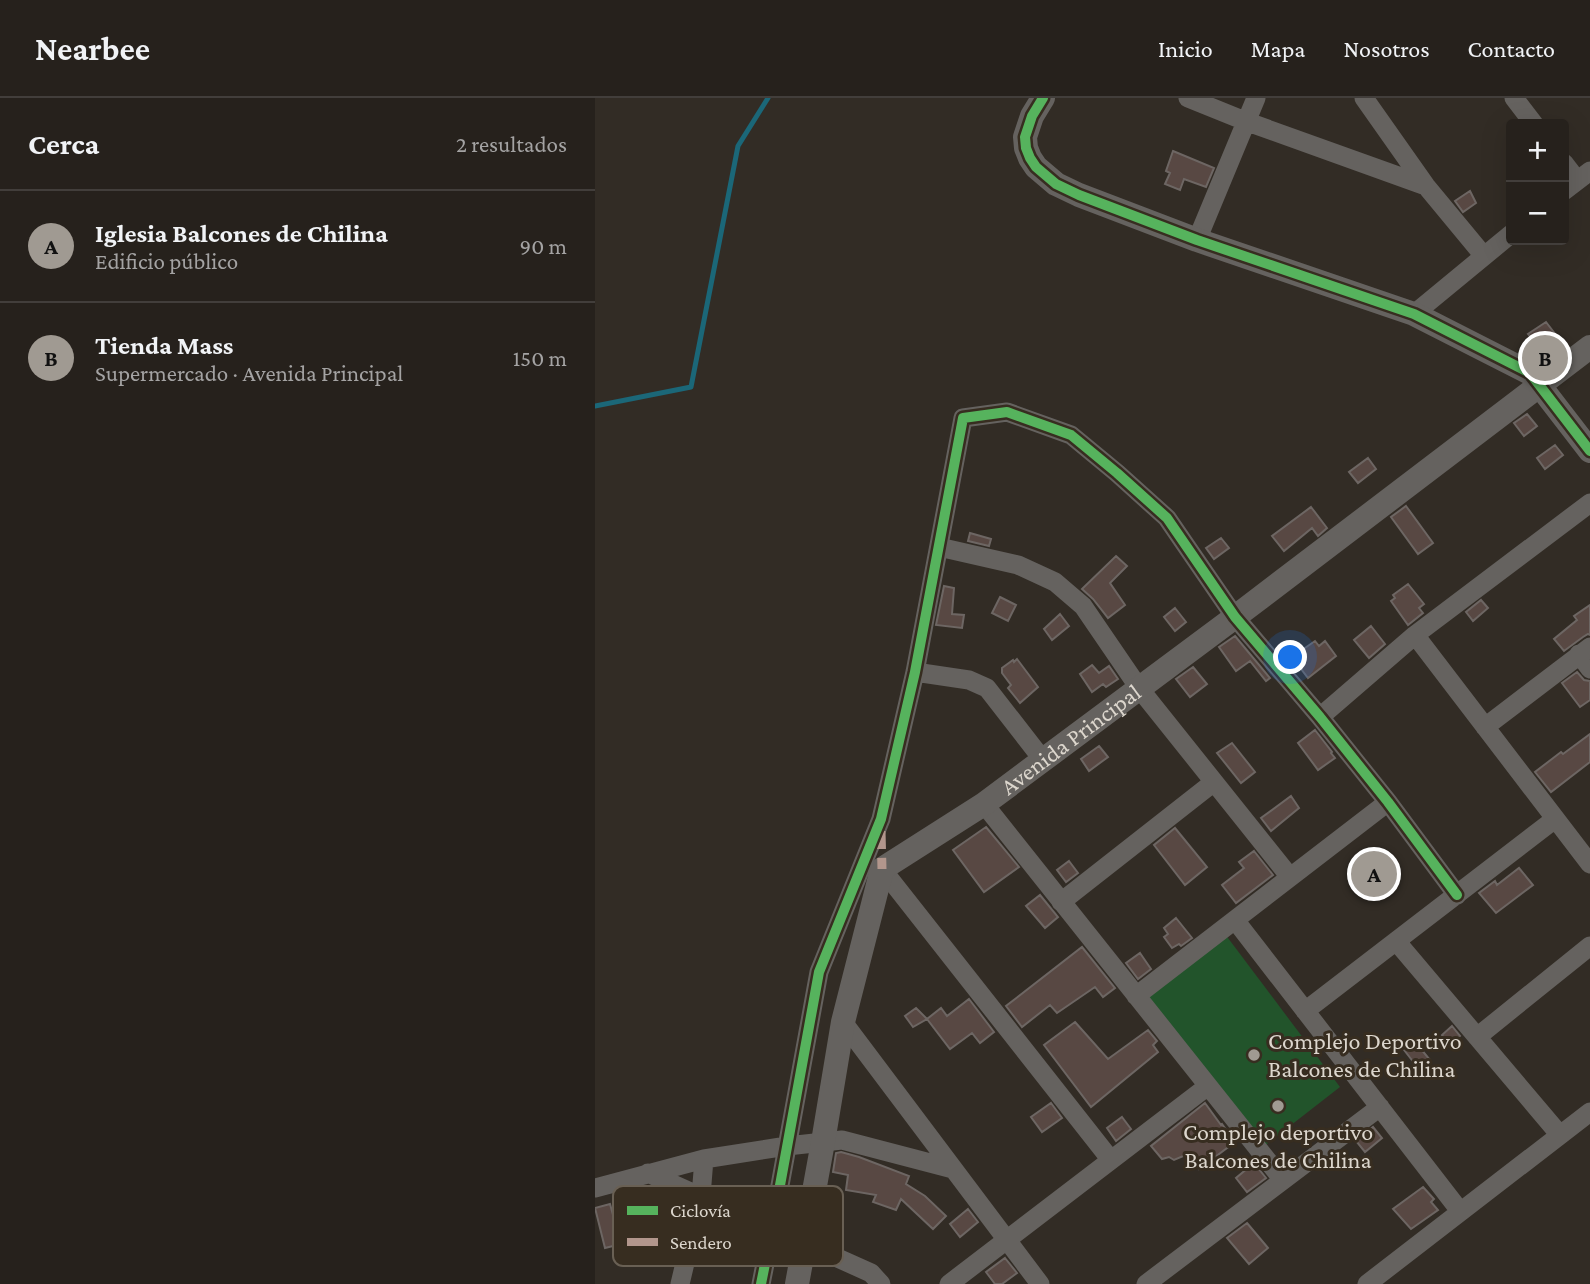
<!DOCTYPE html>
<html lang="es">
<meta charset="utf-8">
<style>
:root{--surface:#26211c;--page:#2e2925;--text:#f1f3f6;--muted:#a4a3a3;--line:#423e3b;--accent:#a09a92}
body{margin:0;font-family:"Crimson Pro",serif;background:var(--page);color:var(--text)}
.controls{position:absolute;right:21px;top:21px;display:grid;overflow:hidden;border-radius:7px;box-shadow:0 7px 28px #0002}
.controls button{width:63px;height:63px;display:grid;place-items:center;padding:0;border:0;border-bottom:2px solid var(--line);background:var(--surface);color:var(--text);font:35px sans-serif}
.you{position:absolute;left:696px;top:560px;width:24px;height:24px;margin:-18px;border:5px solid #fff;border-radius:50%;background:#1a73e8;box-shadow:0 0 0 10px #1a73e833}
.badge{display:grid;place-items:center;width:46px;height:46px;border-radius:50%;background:var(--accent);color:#111;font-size:23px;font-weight:700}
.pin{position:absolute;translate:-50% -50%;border:4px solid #fff;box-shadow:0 2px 7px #0006}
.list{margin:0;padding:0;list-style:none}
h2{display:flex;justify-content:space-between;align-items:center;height:91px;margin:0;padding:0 28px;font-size:30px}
h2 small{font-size:23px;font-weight:400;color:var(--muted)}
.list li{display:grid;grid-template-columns:46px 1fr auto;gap:21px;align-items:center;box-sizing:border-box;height:112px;padding:0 28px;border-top:2px solid var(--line)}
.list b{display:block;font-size:26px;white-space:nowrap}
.list p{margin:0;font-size:23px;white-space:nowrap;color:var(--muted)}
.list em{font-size:23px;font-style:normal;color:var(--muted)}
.map{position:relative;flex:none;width:995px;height:1186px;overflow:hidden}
header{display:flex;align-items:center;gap:42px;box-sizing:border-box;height:98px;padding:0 35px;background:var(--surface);border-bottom:2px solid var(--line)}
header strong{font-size:33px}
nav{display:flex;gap:38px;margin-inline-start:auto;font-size:24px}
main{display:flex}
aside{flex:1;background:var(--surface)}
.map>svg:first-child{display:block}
.green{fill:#22542b}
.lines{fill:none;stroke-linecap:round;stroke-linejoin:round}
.stream{stroke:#1b6778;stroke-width:5}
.building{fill:#584843;stroke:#6d6663;stroke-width:2}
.minor{stroke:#65625f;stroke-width:19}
.tertiary{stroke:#65625f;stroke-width:24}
.quiet{stroke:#b2968c;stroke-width:9;stroke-dasharray:18 9;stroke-linecap:butt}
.cycleway-casing{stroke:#372d20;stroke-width:15}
.cycleway{stroke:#56b35d;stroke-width:10}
.poi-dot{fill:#a09a92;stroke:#372d20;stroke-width:2.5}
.labels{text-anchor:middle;stroke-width:6;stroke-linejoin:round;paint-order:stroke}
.street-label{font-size:24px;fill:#dcd6cd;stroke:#372d20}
.poi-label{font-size:24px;fill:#dcd6cd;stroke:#372d20;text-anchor:start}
.key{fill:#372d20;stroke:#696054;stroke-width:2}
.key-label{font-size:19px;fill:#dcd6cd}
</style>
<header>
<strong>Nearbee</strong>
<nav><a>Inicio</a><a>Mapa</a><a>Nosotros</a><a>Contacto</a></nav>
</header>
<main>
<aside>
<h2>Cerca<small>2 resultados</small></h2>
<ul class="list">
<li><span class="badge">A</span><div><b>Iglesia Balcones de Chilina</b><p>Edificio público</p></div><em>90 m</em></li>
<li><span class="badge">B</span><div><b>Tienda Mass</b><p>Supermercado · Avenida Principal</p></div><em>150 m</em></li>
</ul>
</aside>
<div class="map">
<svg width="995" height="1186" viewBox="0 0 995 1186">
<rect width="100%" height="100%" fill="#322c25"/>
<path class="green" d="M 627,832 L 745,989 L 668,1049 L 546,895 Z"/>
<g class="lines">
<path class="stream" d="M 0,308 L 96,289 L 143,48 L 173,0"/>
</g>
<path class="building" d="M 578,53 L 619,70 L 611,89 L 589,81 L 585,92 L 570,86 L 575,75 L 571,73 Z
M 875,93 L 881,105 L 868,114 L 860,103 Z
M 951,224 L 964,241 L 946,252 L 933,236 Z
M 932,316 L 942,328 L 929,338 L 919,325 Z
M 960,347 L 968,357 L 950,371 L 942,360 Z
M 773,360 L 781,371 L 763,385 L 754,374 Z
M 811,408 L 838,445 L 823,456 L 796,419 Z
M 716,409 L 732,430 L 723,438 L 717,430 L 689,453 L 677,438 Z
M 375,435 L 396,441 L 394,448 L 373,443 Z
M 626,440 L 634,450 L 619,461 L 611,450 Z
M 521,458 L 532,468 L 515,485 L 530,507 L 513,520 L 498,501 L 487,491 Z
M 813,486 L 829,506 L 824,510 L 828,515 L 813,527 L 796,503 L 800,500 L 798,497 Z
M 349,488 L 359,490 L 357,516 L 369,517 L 367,530 L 341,527 Z
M 405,499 L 421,507 L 413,523 L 397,515 Z
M 886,502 L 893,510 L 878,523 L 871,514 Z
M 995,507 L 995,537 L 993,536 L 988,539 L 969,553 L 959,541 L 982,522 L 979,518 Z
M 580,510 L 591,524 L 580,533 L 569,519 Z
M 465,516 L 474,528 L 457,542 L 449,531 Z
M 776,528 L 790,546 L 774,560 L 759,542 Z
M 640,538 L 675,580 L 671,583 L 655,563 L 641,573 L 624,549 Z
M 720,543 L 724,548 L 730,543 L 741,558 L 713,580 L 697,559 Z
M 422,561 L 443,589 L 425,605 L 413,590 L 416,587 L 407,575 L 407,570 L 418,562 L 419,564 Z
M 497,567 L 504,575 L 514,568 L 523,581 L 511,589 L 508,586 L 497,594 L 485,576 Z
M 598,569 L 612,586 L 595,599 L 581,581 Z
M 982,574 L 989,582 L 995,583 L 995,602 L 985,609 L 967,585 Z
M 720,632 L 737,654 L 736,655 L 740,660 L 723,672 L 703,645 Z
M 995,636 L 995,664 L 956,694 L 940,674 L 966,654 L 968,656 Z
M 637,645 L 660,674 L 646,685 L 622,655 Z
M 504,648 L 513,659 L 494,673 L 486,661 Z
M 696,698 L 704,710 L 676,733 L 666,720 Z
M 391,729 L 424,769 L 389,794 L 358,752 Z
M 580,730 L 612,769 L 590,787 L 559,747 Z
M 659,753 L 678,777 L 641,805 L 627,787 L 649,770 L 644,764 Z
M 474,763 L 483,775 L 471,784 L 462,772 Z
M 924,770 L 938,787 L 901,815 L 884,795 L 900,783 L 902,787 Z
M 445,797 L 463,819 L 450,830 L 431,808 Z
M 581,820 L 597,840 L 586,848 L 584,846 L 577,850 L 569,839 L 573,836 L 569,830 Z
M 487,849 L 520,890 L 508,899 L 500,889 L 462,915 L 455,907 L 427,929 L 411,908 Z
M 545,855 L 556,871 L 543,881 L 531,865 Z
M 374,901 L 399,934 L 385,945 L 377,935 L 355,951 L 332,921 L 346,910 L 352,918 Z
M 321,910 L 332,921 L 318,929 L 310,918 Z
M 480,924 L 513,961 L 553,932 L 562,943 L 558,947 L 563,954 L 496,1009 L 449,947 Z
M 857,928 L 865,938 L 855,947 L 847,937 Z
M 817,940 L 835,962 L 823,970 L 806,948 Z
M 456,1005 L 467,1020 L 447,1034 L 436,1019 Z
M 610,1005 L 626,1027 L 627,1026 L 640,1044 L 604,1071 L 593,1056 L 579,1062 L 574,1059 L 567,1061 L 556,1048 Z
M 527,1019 L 536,1031 L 521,1043 L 512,1030 Z
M 778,1029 L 787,1040 L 770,1054 L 761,1043 Z
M 246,1054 L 264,1059 L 314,1078 L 311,1086 L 330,1098 L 351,1118 L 338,1131 L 306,1101 L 301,1112 L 278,1104 L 281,1097 L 251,1092 L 253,1077 L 238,1074 L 241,1055 Z
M 659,1065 L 671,1080 L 652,1094 L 641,1080 Z
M 828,1089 L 839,1101 L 836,1104 L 843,1112 L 816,1131 L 798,1111 Z
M 15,1106 L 26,1146 L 10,1150 L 0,1110 Z
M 373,1111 L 383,1124 L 365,1139 L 355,1126 Z
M 652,1125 L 673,1150 L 654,1166 L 632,1140 Z
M 410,1160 L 422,1175 L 407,1186 L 400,1186 L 391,1174 Z"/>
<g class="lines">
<path class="minor" d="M 593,0 L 650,23 L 831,88
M 769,0 L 831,88 L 889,158
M 919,0 L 939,26
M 969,65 L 982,82
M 969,93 L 995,73
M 602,142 L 661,0
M 819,216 L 916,136
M 344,449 L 423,467 L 460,484 L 488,508 L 544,590 L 695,779
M 820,537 L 995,766
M 984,556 L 995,571
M 320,574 L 374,582 L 392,590 L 448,662
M 725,619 L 820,537 L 995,405
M 890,629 L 995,549
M 389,706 L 688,1082
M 287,771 L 516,1062
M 466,804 L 619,684
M 640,822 L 865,1113
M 801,843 L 965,1037
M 541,898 L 793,704
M 710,913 L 960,721
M 248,924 L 445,1186
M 882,939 L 995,848
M 53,1075 L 276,1175 L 286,1186
M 0,1090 L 109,1061 L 192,1048 L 247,1042 L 358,1071
M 85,1186 L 106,1098 L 109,1061
M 166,1186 L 177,1131 L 224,874 L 286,721 L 320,574 L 368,320 L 412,314 L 476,337 L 522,375 L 572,420 L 640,519 L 725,619 L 793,704 L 862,797
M 354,1186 L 613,988
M 551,1186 L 785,1009
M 772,1186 L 995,1014"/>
<g class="tertiary">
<path d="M 448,0 L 437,18 L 430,39 L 431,50 L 435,60 L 441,69 L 461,86 L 484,97 L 602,142 L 819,216 L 935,275 L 995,353"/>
<path id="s1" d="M 202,1186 L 228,1044 L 248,924 L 287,771 L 389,706 L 640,519 L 995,249"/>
</g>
<path class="quiet" d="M 286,733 L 287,771"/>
<defs>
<path id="cycleway" d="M 448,0 L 437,18 L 430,39 L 431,50 L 435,60 L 441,69 L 461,86 L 484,97 L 602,142 L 819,216 L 935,275 L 995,353
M 166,1186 L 177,1131 L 224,874 L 286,721 L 320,574 L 368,320 L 412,314 L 476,337 L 522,375 L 572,420 L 640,519 L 725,619 L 793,704 L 862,797"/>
</defs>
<use href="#cycleway" class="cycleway-casing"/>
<use href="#cycleway" class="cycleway"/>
</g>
<g class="poi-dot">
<circle cx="659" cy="957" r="7"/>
<circle cx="683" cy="1008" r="7"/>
</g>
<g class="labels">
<g class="street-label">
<text dy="8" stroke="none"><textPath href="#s1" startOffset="653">Avenida Principal</textPath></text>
</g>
<g class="poi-label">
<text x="673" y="951">Complejo Deportivo<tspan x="673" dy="28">Balcones de Chilina</tspan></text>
<text x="683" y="1042" text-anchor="middle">Complejo deportivo<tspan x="683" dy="28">Balcones de Chilina</tspan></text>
</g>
</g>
<rect x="18" y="1088" width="230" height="80" rx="10" class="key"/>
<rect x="32" y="1108" width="31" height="9" fill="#56b35d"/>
<rect x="32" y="1140" width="31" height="8" fill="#b2968c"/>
<g class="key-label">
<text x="75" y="1119">Ciclovía</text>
<text x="75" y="1151">Sendero</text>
</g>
</svg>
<div class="controls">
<button>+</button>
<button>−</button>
</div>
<div class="you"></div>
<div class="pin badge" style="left:779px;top:776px">A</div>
<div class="pin badge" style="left:950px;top:260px">B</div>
</div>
</main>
